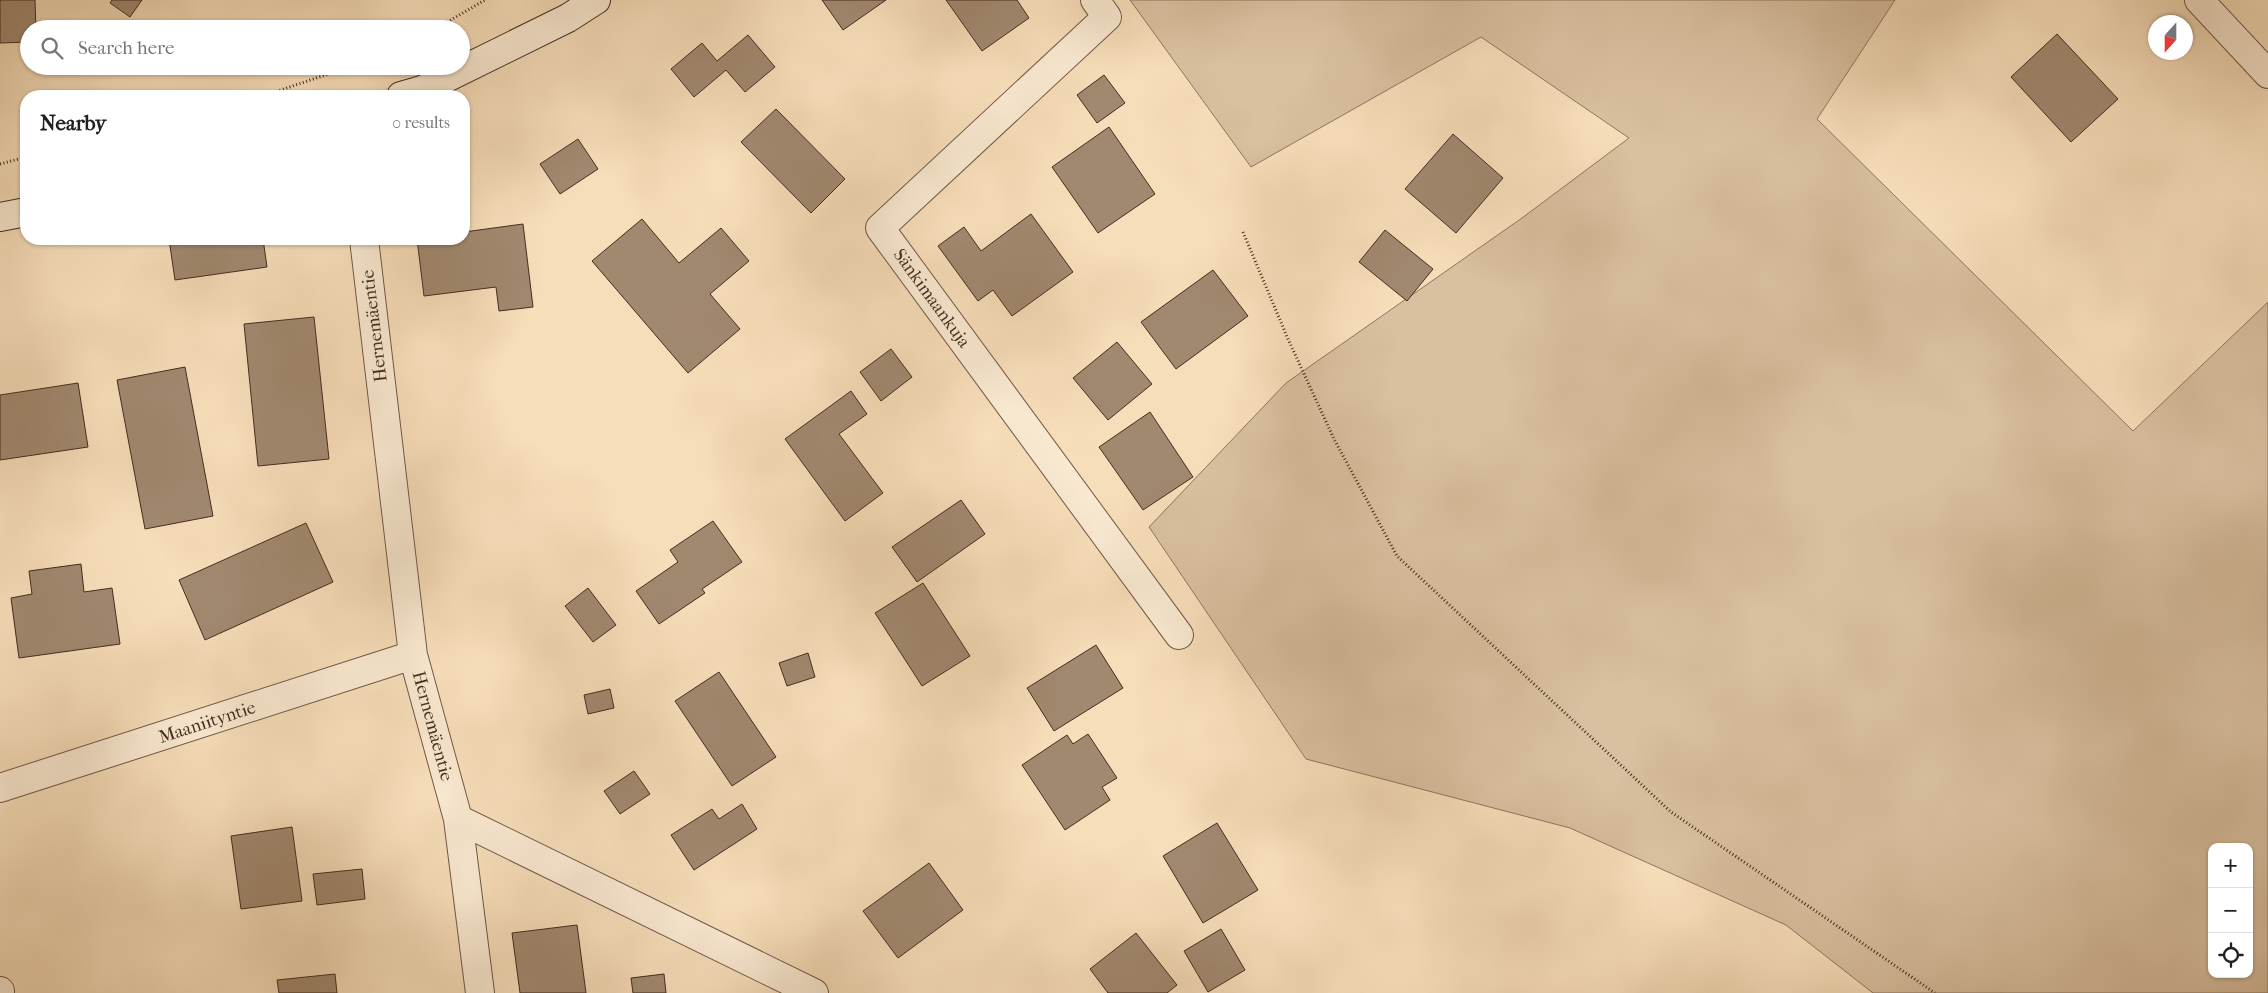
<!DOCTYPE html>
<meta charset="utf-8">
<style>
:root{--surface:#fff;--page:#f2f2f2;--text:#202124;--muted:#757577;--line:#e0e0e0}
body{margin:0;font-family:"IM FELL French Canon",serif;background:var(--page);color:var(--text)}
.controls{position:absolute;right:15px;bottom:15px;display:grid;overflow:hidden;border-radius:10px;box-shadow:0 1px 4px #0004}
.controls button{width:45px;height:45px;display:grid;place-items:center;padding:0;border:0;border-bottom:1px solid var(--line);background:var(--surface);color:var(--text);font:25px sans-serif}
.compass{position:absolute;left:2148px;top:15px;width:45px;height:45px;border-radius:50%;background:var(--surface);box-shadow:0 1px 4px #0004;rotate:201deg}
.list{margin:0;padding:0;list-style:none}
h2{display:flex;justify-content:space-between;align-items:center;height:65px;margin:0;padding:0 20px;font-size:21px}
h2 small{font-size:16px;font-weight:400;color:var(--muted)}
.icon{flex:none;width:28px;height:28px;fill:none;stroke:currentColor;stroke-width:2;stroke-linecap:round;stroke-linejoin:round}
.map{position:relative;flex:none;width:2268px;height:993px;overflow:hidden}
.search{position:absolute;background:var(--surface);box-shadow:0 1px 4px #0004;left:20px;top:20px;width:450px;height:55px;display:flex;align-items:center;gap:12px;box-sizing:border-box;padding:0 18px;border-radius:28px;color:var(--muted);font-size:19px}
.panel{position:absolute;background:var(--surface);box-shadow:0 1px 4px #0004;left:20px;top:90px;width:450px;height:155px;border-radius:20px}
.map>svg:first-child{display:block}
.green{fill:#d9c0a0;stroke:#8e7660;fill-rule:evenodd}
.building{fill:#a18970;stroke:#442c1f}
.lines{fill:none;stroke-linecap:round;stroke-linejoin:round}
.minor-casing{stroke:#715846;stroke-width:30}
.secondary-casing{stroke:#442c1f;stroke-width:30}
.path{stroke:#442c1f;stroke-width:3;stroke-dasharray:1 2.5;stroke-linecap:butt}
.minor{stroke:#faead2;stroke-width:28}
.secondary{stroke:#faead2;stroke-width:28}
.labels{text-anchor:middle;stroke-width:4;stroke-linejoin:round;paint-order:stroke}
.street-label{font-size:18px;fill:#442c1f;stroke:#faead2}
</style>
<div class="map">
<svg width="2268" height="993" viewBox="0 0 2268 993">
<rect width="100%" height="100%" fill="#f7deba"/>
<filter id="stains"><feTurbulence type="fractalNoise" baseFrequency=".004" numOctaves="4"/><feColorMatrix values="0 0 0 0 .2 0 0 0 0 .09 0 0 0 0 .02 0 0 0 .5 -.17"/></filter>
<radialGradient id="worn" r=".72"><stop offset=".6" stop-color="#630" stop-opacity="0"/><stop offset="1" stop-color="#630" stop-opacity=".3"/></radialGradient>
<path class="green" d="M 1130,0 L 1895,0 L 1817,119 L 2133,431 L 2268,302 L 2268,993 L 1873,993 L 1786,925 L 1570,828 L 1306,759 L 1149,527 L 1286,383 L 1522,218 L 1629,138 L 1481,37 L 1251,167 ZM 2212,847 L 2249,847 L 2249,974 L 2212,974 Z"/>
<path class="building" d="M 0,0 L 35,0 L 36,29 L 29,29 L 29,42 L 0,43 Z
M 112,0 L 142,0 L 130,17 L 110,3 Z
M 822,0 L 886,0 L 843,30 Z
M 946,0 L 1017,0 L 1029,18 L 982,51 Z
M 2057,34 L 2118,99 L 2071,142 L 2011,77 Z
M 748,35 L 775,67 L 745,92 L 726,70 L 694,97 L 671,69 L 702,43 L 717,61 Z
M 1104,75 L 1125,103 L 1097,123 L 1077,95 Z
M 776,109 L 845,179 L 811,213 L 741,142 Z
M 1109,127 L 1155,194 L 1098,233 L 1052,167 Z
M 1453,134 L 1503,178 L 1456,233 L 1405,189 Z
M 578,139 L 598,169 L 560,194 L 540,164 Z
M 1031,214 L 1073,272 L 1012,316 L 993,290 L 978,301 L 938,246 L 964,227 L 981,251 Z
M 642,219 L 679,263 L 721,228 L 749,261 L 710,294 L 740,329 L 688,373 L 592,261 Z
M 523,224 L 533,307 L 499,311 L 496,287 L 424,296 L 417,239 L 464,239 L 464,232 Z
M 1385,230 L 1433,269 L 1407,301 L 1359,262 Z
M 169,239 L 263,239 L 267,267 L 175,280 Z
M 1213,270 L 1248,316 L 1176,369 L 1141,322 Z
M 314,317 L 329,459 L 258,466 L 244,324 Z
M 1117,342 L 1152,384 L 1108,420 L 1073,378 Z
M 891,349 L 912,377 L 881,401 L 860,372 Z
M 185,367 L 213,516 L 145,529 L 117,380 Z
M 78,383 L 88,447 L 0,460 L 0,395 Z
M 851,391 L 867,414 L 839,434 L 883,493 L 845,521 L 785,439 Z
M 1150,412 L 1193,477 L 1143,510 L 1099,447 Z
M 961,500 L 985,534 L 917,582 L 892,547 Z
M 713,521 L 742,562 L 702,589 L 705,593 L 659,624 L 636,591 L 678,562 L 670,550 Z
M 306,523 L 333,582 L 205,640 L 179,580 Z
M 81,564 L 84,592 L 112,588 L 120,644 L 19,658 L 11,598 L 32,594 L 29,571 Z
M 923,583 L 970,656 L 922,686 L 875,613 Z
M 588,588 L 616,625 L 593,642 L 565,606 Z
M 1096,645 L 1123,688 L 1054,731 L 1027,688 Z
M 808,653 L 815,677 L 787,686 L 779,663 Z
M 719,672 L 776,757 L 732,786 L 675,701 Z
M 610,689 L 614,708 L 588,714 L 584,695 Z
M 1088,734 L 1117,778 L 1102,787 L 1110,800 L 1065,830 L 1022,765 L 1067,735 L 1073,744 Z
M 634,771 L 650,794 L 620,814 L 604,791 Z
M 742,804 L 757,829 L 694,870 L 671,835 L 712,809 L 719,819 Z
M 1217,823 L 1258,890 L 1203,923 L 1163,856 Z
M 292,827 L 302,901 L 241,909 L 231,836 Z
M 929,863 L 963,910 L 898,958 L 863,911 Z
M 362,869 L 365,899 L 317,905 L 313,874 Z
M 577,925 L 586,993 L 520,993 L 512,933 Z
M 1221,929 L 1245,970 L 1208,992 L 1184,951 Z
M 1136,933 L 1177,985 L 1167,993 L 1108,993 L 1090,969 Z
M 335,974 L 337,993 L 279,993 L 277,980 Z
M 664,974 L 666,993 L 633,993 L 631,978 Z"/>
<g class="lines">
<defs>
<path id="minor" d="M 1095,0 L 1107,17 L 880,228 L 1179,635
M 2199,0 L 2268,74
M 364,239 L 413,655 L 458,819 L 814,993
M 0,788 L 413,655
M 458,819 L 480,993
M 0,991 L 0,993"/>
<path id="secondary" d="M 401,96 L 422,90 L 568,18 L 596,0
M 0,217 L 26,212"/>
</defs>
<use href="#minor" class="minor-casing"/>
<use href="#secondary" class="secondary-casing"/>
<path class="path" d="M 435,29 L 485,0
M 263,96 L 352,66
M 0,164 L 26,157
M 1243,232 L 1288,339 L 1334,439 L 1397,556 L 1671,812 L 1935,993"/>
<use href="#minor" class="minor"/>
<use href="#secondary" class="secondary"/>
</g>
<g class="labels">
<g class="street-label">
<text transform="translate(932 298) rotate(54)" y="6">Sänkimaankuja</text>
<text transform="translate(374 326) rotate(-97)" y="6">Hernemäentie</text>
<text transform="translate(207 722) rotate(-18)" y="6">Maaniityntie</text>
<text transform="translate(433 726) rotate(75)" y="6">Hernemäentie</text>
</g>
</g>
<rect width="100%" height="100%" filter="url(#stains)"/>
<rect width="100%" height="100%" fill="url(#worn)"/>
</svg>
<div class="controls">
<button>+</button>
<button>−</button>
<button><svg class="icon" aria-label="locate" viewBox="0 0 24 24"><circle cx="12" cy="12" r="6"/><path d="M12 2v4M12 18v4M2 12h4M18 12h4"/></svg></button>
</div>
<svg class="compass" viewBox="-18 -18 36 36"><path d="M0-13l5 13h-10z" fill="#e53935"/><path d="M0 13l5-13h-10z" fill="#757577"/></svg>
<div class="search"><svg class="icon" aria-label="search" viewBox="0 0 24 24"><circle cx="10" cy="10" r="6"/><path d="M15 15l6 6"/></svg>Search here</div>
<section class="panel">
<h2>Nearby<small>0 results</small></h2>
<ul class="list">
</ul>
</section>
</div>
